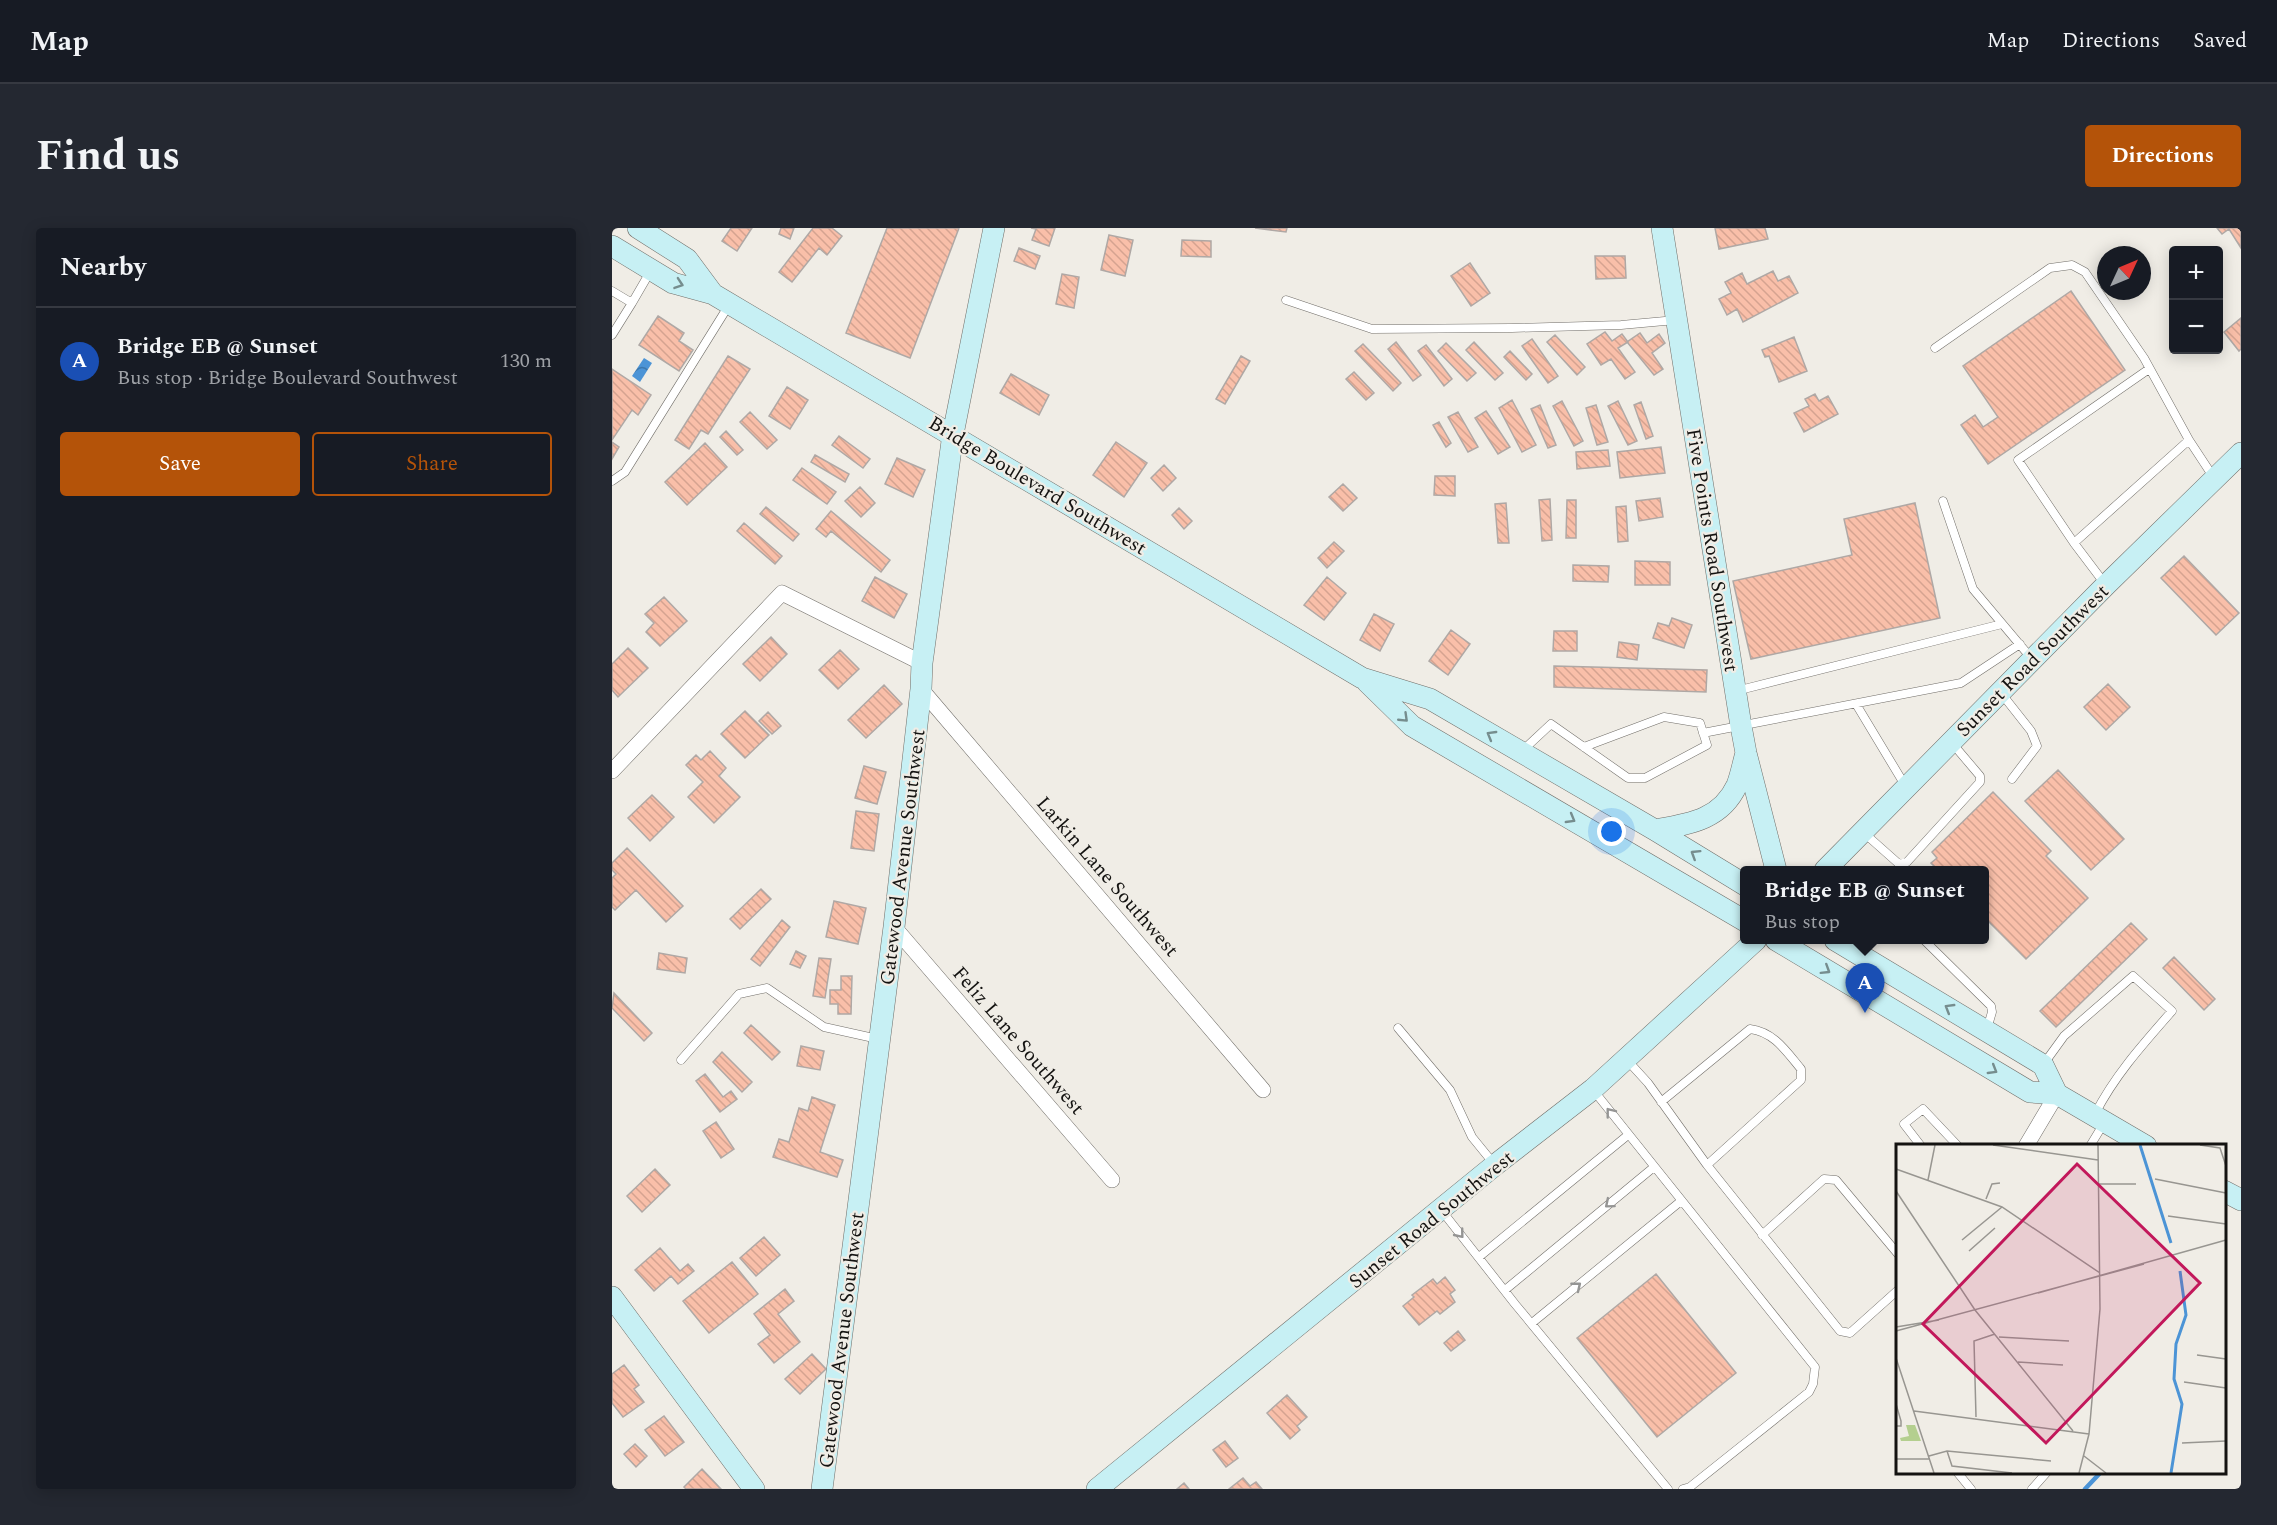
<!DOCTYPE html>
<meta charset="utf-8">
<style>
:root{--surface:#171b24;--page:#242831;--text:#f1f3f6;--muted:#9ea1a6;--line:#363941;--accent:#b45309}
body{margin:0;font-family:Spectral,serif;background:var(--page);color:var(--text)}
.controls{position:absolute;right:18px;top:18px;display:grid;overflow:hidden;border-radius:6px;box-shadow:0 3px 15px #0003}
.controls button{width:54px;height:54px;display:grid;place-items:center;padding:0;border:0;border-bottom:2px solid var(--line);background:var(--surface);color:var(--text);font:30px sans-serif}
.compass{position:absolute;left:1485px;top:18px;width:54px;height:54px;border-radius:50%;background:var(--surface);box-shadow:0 3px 15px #0003;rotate:46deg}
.you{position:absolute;left:1000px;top:604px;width:21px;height:21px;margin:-15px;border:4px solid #fff;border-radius:50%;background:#1a73e8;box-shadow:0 0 0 9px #1a73e833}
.badge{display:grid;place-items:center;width:39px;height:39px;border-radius:50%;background:var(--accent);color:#fff;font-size:20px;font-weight:700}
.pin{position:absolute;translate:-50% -50px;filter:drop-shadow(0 2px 3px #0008)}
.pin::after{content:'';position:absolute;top:32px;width:21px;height:18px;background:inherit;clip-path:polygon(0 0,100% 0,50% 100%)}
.popup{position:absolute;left:1128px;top:638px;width:249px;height:78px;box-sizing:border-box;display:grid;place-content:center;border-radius:6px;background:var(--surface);filter:drop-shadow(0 2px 4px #0005);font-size:20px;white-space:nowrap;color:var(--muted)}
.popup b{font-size:22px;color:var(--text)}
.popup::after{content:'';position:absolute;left:50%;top:100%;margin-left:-12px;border:12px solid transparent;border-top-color:var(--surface)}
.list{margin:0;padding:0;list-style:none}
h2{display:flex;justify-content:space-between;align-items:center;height:78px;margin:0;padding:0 24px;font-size:26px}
h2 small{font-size:20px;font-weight:400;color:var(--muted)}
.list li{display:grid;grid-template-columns:39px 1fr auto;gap:18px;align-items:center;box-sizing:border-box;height:108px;padding:0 24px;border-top:2px solid var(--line)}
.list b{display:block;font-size:22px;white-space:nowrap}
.list p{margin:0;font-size:20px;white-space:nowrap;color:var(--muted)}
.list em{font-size:20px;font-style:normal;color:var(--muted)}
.actions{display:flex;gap:12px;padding:18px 24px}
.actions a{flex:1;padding:14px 0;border:2px solid var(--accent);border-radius:6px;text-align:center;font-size:21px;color:var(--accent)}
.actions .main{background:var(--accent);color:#fff}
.map{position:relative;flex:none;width:1629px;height:1261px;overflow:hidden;border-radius:6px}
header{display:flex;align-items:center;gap:36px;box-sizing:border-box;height:84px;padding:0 30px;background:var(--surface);border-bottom:2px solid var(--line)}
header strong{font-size:28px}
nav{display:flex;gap:33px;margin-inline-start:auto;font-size:21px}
.intro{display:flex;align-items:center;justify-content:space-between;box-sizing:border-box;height:144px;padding:0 36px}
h1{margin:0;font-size:42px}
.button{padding:15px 27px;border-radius:6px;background:var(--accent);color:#fff;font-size:21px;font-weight:700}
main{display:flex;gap:36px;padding:0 36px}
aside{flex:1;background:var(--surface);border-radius:6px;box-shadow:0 3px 15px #0003}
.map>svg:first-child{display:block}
.water{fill:url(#water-waves)}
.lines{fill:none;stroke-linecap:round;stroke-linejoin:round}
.stream{stroke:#4c94d6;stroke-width:4.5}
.building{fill:url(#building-back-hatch);stroke:#afa8a5;stroke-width:1.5}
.lane-casing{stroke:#716e69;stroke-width:9}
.street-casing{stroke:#716e69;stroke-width:16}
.secondary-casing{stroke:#716e69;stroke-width:22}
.lane{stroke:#fff;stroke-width:8}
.street{stroke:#fff;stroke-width:15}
.secondary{stroke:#c7f0f4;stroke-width:21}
.oneway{stroke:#768d8e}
.oneway2{stroke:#959594}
.labels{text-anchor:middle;stroke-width:4.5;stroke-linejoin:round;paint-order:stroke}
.street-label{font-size:20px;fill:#141311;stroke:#f0ede6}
.inset-river{fill:none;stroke:#4c94d6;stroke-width:3}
.inset-road{fill:none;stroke:#989691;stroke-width:1.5}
.view{fill:#c2185b;fill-opacity:0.15;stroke:#c2185b;stroke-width:3}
.inset-edge{fill:none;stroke:#141311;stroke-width:3}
</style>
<header>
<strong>Map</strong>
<nav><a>Map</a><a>Directions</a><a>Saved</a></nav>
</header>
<div class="intro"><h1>Find us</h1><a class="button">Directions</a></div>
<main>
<aside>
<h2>Nearby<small></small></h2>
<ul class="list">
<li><span class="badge" style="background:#1a4fb4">A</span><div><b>Bridge EB @ Sunset</b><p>Bus stop · Bridge Boulevard Southwest</p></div><em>130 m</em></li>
</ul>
<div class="actions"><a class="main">Save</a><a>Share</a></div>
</aside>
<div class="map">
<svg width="1629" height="1261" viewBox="0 0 1629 1261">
<defs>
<pattern id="water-waves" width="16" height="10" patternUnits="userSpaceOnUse" patternTransform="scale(1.5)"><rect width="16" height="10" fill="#4c94d6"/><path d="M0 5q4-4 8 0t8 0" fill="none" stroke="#3e78ac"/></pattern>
<pattern id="building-back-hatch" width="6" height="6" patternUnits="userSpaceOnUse" patternTransform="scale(1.5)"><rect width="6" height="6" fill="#f9bfa9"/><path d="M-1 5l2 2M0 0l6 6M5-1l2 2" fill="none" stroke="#d5a390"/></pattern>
</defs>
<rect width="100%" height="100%" fill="#f0ede6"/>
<path class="water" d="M 32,130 L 40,135 L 28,154 L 20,148 Z"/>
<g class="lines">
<path class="stream" d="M 1473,1261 L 1489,1244"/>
</g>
<path class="building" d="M 119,0 L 140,0 L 125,23 L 110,13 Z
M 169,0 L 182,0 L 178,11 L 167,6 Z
M 201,0 L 220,0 L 230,8 L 215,27 L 207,20 L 180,54 L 167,44 Z
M 275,0 L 347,0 L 298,130 L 234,105 Z
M 419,0 L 443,0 L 437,18 L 420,12 L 424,1 Z
M 643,0 L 675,0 L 674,4 Z
M 1103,0 L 1153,0 L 1156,11 L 1107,21 Z
M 1605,0 L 1629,0 L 1629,20 L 1617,1 L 1610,6 Z
M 497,7 L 521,12 L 513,48 L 489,42 Z
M 570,12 L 599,13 L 599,29 L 569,28 Z
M 407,20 L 428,28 L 423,41 L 402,33 Z
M 983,28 L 1013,28 L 1014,50 L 984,51 Z
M 858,35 L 878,65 L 859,78 L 839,48 Z
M 1161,43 L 1166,53 L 1177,48 L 1186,65 L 1131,94 L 1125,81 L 1115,87 L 1107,71 L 1119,65 L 1113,54 L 1130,45 L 1135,56 Z
M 450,46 L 467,49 L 462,80 L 444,76 Z
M 1459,63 L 1513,142 L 1376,236 L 1349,197 L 1363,187 L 1371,199 L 1386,189 L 1351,138 Z
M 46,88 L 72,105 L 67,113 L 81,122 L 67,143 L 27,117 Z
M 1629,90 L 1629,121 L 1627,123 L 1612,104 Z
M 993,104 L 1000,113 L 1010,106 L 1016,114 L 1006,120 L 1023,144 L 1013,151 L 999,131 L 989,137 L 975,116 Z
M 1028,105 L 1035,115 L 1047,106 L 1053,115 L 1040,125 L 1051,141 L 1042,147 L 1015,114 Z
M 943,107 L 973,139 L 965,147 L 935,114 Z
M 1182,109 L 1195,143 L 1167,154 L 1157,128 L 1153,129 L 1150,122 Z
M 920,111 L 946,148 L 936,155 L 910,118 Z
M 784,114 L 809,147 L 801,153 L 776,121 Z
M 862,114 L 891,145 L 883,152 L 854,122 Z
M 834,115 L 864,145 L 855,153 L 826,123 Z
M 751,116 L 789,155 L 781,163 L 743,123 Z
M 814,117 L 840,151 L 832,158 L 806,123 Z
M 898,123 L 920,146 L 914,152 L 892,129 Z
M 116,128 L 138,141 L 96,206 L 89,202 L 77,221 L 63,212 Z
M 629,128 L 638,133 L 613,176 L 604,171 Z
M 0,141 L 39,167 L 26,187 L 20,182 L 0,212 Z
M 742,144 L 762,165 L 754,172 L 734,151 Z
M 399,146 L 437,167 L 427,187 L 388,165 Z
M 175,159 L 196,172 L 178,201 L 157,188 Z
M 1203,166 L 1207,173 L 1216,168 L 1226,186 L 1192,204 L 1182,185 L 1197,178 L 1193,171 Z
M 900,172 L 924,217 L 910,224 L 887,180 Z
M 950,173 L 971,213 L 962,218 L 941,178 Z
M 1006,173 L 1025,213 L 1016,217 L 996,178 Z
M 1029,174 L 1041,208 L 1034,211 L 1022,177 Z
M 928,177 L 944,217 L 936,220 L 919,181 Z
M 984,177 L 996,214 L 985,217 L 974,180 Z
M 874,183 L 898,219 L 886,226 L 863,190 Z
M 138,184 L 165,212 L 155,221 L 128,194 Z
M 846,184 L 866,219 L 856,224 L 836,189 Z
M 827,194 L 839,215 L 834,219 L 821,197 Z
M 114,203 L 131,222 L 125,227 L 108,209 Z
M 227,208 L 258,231 L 251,240 L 220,217 Z
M 0,214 L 7,219 L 0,231 Z
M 504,214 L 535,235 L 512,269 L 481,247 Z
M 93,215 L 115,239 L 75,277 L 53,254 Z
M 1049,219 L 1053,245 L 1008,250 L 1005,224 Z
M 996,222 L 998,238 L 965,241 L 964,224 Z
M 203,227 L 237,246 L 233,254 L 199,234 Z
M 285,230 L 313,242 L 301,269 L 273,256 Z
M 552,237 L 564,250 L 551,263 L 539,250 Z
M 190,240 L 224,264 L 215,276 L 181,252 Z
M 823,248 L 843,248 L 843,268 L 822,267 Z
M 731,256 L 745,270 L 731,283 L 717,269 Z
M 248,259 L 263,275 L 249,289 L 233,273 Z
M 1048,270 L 1051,289 L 1027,293 L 1024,273 Z
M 938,271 L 940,312 L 930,313 L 927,272 Z
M 955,272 L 964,272 L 964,310 L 954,310 Z
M 894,275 L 897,315 L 886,315 L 883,276 Z
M 1303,275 L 1328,390 L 1139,431 L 1121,353 L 1240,327 L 1232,291 Z
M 1014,278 L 1016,313 L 1006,314 L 1004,279 Z
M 154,279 L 187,306 L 181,313 L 148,286 Z
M 567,280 L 580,293 L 572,301 L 560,287 Z
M 219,283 L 278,332 L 269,344 L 219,303 L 214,309 L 204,301 Z
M 132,295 L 170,328 L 163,336 L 125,303 Z
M 722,314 L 732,323 L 715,340 L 706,330 Z
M 1572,328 L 1627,385 L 1604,407 L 1549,350 Z
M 1023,333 L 1058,334 L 1058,357 L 1023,357 Z
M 961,337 L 997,338 L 996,354 L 961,353 Z
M 263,349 L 295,366 L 282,390 L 250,373 Z
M 715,349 L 734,365 L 712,392 L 692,377 Z
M 52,369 L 75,393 L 48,418 L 34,404 L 42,395 L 33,386 Z
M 762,386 L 782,396 L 768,423 L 748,412 Z
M 1060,390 L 1080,397 L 1072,420 L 1041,410 L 1046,395 L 1057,398 Z
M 839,402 L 858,416 L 836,447 L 817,433 Z
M 942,403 L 965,403 L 965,423 L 941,423 Z
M 159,409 L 175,426 L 148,453 L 131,436 Z
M 1007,414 L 1027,417 L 1025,432 L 1005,429 Z
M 16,420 L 36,440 L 6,469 L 0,462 L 0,436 Z
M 228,422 L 247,441 L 226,461 L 207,442 Z
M 942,438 L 1095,442 L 1094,464 L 942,459 Z
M 1496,456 L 1518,479 L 1494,502 L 1472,479 Z
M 272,457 L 290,476 L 254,510 L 236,492 Z
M 133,483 L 157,507 L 133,530 L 109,506 Z
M 156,484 L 169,498 L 160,506 L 147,493 Z
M 98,523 L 114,540 L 107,548 L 128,569 L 102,595 L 76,569 L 91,554 L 74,537 L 84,527 L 89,532 Z
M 252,538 L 274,544 L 265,576 L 243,570 Z
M 1446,542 L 1512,611 L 1479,642 L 1413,573 Z
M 1381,564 L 1439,623 L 1434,628 L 1476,670 L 1414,731 L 1373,690 L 1373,642 L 1326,642 L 1319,635 L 1325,630 L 1320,624 Z
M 40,567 L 62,589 L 38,613 L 16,590 Z
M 244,583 L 267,586 L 262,623 L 239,620 Z
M 15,620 L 71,678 L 54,694 L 24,662 L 3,682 L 0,679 L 0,650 L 4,646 L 0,642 L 0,635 Z
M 149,661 L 159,671 L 128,701 L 118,691 Z
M 222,673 L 254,680 L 246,716 L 214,709 Z
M 170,692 L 178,699 L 148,738 L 139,731 Z
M 1519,695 L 1535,711 L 1444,799 L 1428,783 Z
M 184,723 L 194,728 L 188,740 L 178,736 Z
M 47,725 L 75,730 L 73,745 L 45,741 Z
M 1562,729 L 1603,771 L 1592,782 L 1551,740 Z
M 207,730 L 219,731 L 213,770 L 201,768 Z
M 229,748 L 240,748 L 239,786 L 226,786 L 226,776 L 218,776 L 218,762 L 229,762 Z
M 2,765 L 40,805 L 32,813 L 0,780 Z
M 139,797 L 168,824 L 160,832 L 132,805 Z
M 189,818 L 212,823 L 208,842 L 185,838 Z
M 110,824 L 140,854 L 130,864 L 101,834 Z
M 93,846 L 111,869 L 119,863 L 125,871 L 108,884 L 84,853 Z
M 200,869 L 223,877 L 208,924 L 231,932 L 225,949 L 161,929 L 167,911 L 177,914 L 187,880 L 196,883 Z
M 104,894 L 122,921 L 109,930 L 91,903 Z
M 43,941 L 58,957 L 30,984 L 15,968 Z
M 152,1009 L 168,1027 L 144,1048 L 128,1030 Z
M 48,1020 L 68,1043 L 76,1036 L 82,1043 L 66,1056 L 59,1048 L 42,1063 L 23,1042 Z
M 120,1034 L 146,1066 L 97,1105 L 71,1073 Z
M 1044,1046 L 1124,1145 L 1045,1209 L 965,1110 Z
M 833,1049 L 843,1062 L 838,1066 L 843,1074 L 828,1086 L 825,1083 L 807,1097 L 791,1078 L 802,1069 L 800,1067 L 821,1051 L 825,1056 Z
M 173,1061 L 182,1073 L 166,1086 L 188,1114 L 162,1135 L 146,1116 L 158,1107 L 142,1086 Z
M 846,1103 L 853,1112 L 839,1123 L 832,1115 Z
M 200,1126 L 214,1141 L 188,1166 L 173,1151 Z
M 12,1137 L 27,1157 L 22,1161 L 32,1174 L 11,1189 L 0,1175 L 0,1146 Z
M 675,1167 L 695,1189 L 685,1198 L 688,1202 L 678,1211 L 655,1185 Z
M 52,1188 L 72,1214 L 53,1228 L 33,1202 Z
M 613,1213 L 626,1230 L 614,1239 L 601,1222 Z
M 23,1216 L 35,1228 L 24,1239 L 12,1226 Z
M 90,1241 L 109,1261 L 74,1261 L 72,1259 Z
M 631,1250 L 638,1258 L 644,1254 L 650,1261 L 617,1261 Z
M 572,1255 L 577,1261 L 565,1261 Z"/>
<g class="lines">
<defs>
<path id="lane" d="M 0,63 L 20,75 L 38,44
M 674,72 L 760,101 L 900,100 L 1009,97 L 1064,92
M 0,107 L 20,75
M 1323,120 L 1438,40 L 1460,37 L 1473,44 L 1532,130 L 1577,212
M 0,253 L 13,244 L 117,77
M 1331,273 L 1361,361 L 1420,431
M 1462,315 L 1577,212 L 1602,250
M 1493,356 L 1462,315 L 1406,232 L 1537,141
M 1124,463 L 1390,396
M 1389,465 L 1419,503 L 1425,518 L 1400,551
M 1244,476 L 1294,559
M 1091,505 L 1349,455 L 1408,416
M 910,523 L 939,496 L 1016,550 L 1033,550 L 1095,517 L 1088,495 L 1052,489 L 972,519
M 1251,604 L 1287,636 L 1295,634 L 1368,554 L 1368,548 L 1340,515
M 1312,712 L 1379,778 L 1380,784 L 1375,801
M 786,800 L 838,862 L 860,909 L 882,936
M 69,832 L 127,766 L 155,760 L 212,799 L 266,811
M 1015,832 L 1036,855 L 1095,937 L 1228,1103 L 1238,1105 L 1286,1062
M 1431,837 L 1452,808 L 1521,748 L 1560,783 C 1531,816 1503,847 1483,886
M 982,863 L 1203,1139 L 1201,1156 L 1197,1164 L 1078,1259 L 1071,1261
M 1049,874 L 1138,801 C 1162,804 1174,823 1189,841 L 1189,852 L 1095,937
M 1309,918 L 1292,896 L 1311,881 L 1346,918
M 1478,918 L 1492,895
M 830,983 L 903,1076 L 1056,1261
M 1150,1007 L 1212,951 L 1224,952 L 1286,1026
M 867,1029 L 1016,907
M 893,1062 L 1042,939
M 920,1095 L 1069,973
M 1345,1244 L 1359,1261
M 1420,1261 L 1435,1244"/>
<path id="street" d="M 309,461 L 651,862
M 0,543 L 170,365 L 310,435
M 282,699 L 500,952
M 1414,918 L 1445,866"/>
<path id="secondary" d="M 26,0 L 75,31 L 101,66
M 1050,0 L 1129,498 L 1134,525 L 1164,642
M 0,18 L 61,55 L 101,66 L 750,450 L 818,471 L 1043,602 L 1133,657
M 755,454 L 800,498 L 1133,693
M 1043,602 C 1077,596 1109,592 1125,557 C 1129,547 1131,535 1134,525
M 1213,642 L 1494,357 L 1629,225
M 1164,712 L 1418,864 L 1445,866 L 1534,918
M 1223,712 L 1431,837 L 1445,866
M 1612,963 L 1629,972
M 0,1069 L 142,1261
M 210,1261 L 282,699 L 309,461 L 310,435 L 341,206 L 382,0
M 485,1261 L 883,937 L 981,861 L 1144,712"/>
</defs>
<use href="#lane" class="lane-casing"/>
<use href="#street" class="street-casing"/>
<use href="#secondary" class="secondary-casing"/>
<use href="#lane" class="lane"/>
<use href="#street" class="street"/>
<use href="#secondary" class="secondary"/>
</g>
<defs><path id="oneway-chevron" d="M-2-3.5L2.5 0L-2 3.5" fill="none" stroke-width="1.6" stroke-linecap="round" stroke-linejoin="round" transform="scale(1.5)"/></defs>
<g class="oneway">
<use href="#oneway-chevron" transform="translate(67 56) rotate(19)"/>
<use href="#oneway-chevron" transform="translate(792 490) rotate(44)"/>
<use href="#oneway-chevron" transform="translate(879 507) rotate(-150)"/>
<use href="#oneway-chevron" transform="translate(959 591) rotate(30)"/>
<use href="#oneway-chevron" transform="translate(1083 626) rotate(-148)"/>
<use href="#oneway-chevron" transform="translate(1214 742) rotate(32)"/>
<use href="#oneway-chevron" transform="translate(1337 780) rotate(-149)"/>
<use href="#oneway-chevron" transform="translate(1381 842) rotate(31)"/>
</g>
<g class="oneway2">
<use href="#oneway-chevron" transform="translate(998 884) rotate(-128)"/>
<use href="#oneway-chevron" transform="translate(997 976) rotate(140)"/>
<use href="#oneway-chevron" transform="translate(848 1006) rotate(51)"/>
<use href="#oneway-chevron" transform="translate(965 1058) rotate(-39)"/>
</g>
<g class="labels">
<g class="street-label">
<text transform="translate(426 257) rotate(31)" y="7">Bridge Boulevard Southwest</text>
<text transform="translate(1101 322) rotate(81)" y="7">Five Points Road Southwest</text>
<text transform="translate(1420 432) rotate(-45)" y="7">Sunset Road Southwest</text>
<text transform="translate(290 629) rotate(-83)" y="7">Gatewood Avenue Southwest</text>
<text transform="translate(496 648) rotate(49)" y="7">Larkin Lane Southwest</text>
<text transform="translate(407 812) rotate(49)" y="7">Feliz Lane Southwest</text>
<text transform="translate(819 991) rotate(-39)" y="7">Sunset Road Southwest</text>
<text transform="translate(229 1112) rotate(-83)" y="7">Gatewood Avenue Southwest</text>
</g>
</g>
<g transform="translate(1284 916)">
<rect width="330" height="330" fill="#f0ede6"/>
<path d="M 10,281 L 19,281 L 25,297 L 5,297 L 4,294 L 13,292 Z" fill="#b4cf8f"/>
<path class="inset-river" d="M 244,1 L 275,99M 275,329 L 286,260 L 278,235 L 280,200 L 290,171 L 284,127"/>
<path class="inset-road" d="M 97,1 L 202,16M 304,1 L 324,4 L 330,22M 0,25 L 106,63 L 204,129M 259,35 L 330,49M 32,36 L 39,1M 203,40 L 240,40M 0,47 L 79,166 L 177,287M 90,55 L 96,40 L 104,39M 272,72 L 330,80M 66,96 L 106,63M 73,107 L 99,84M 142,149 L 330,96M 0,183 L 43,176M 0,187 L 248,120M 103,193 L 173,197M 301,211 L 330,215M 0,214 L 38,329M 122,218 L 167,221M 288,238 L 330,244M 0,260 L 5,277 L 5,282 L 0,282M 18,267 L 193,290M 80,273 L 78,197 L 99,190M 286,299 L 330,297M 51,307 L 56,322 L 116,329M 33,312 L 51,307 L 155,317M 188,312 L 210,329M 0,315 L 34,315M 183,329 L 193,290 L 204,165 L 202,1"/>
<path class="view" d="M 181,20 L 304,139 L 150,299 L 27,180 Z"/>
<rect width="330" height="330" class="inset-edge"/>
</g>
</svg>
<div class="controls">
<button>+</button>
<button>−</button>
</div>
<svg class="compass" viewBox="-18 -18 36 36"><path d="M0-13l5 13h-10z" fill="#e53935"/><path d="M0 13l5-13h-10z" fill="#9ea1a6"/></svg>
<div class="you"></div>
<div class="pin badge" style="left:1253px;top:785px;background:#1a4fb4">A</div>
<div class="popup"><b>Bridge EB @ Sunset</b>Bus stop</div>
</div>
</main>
